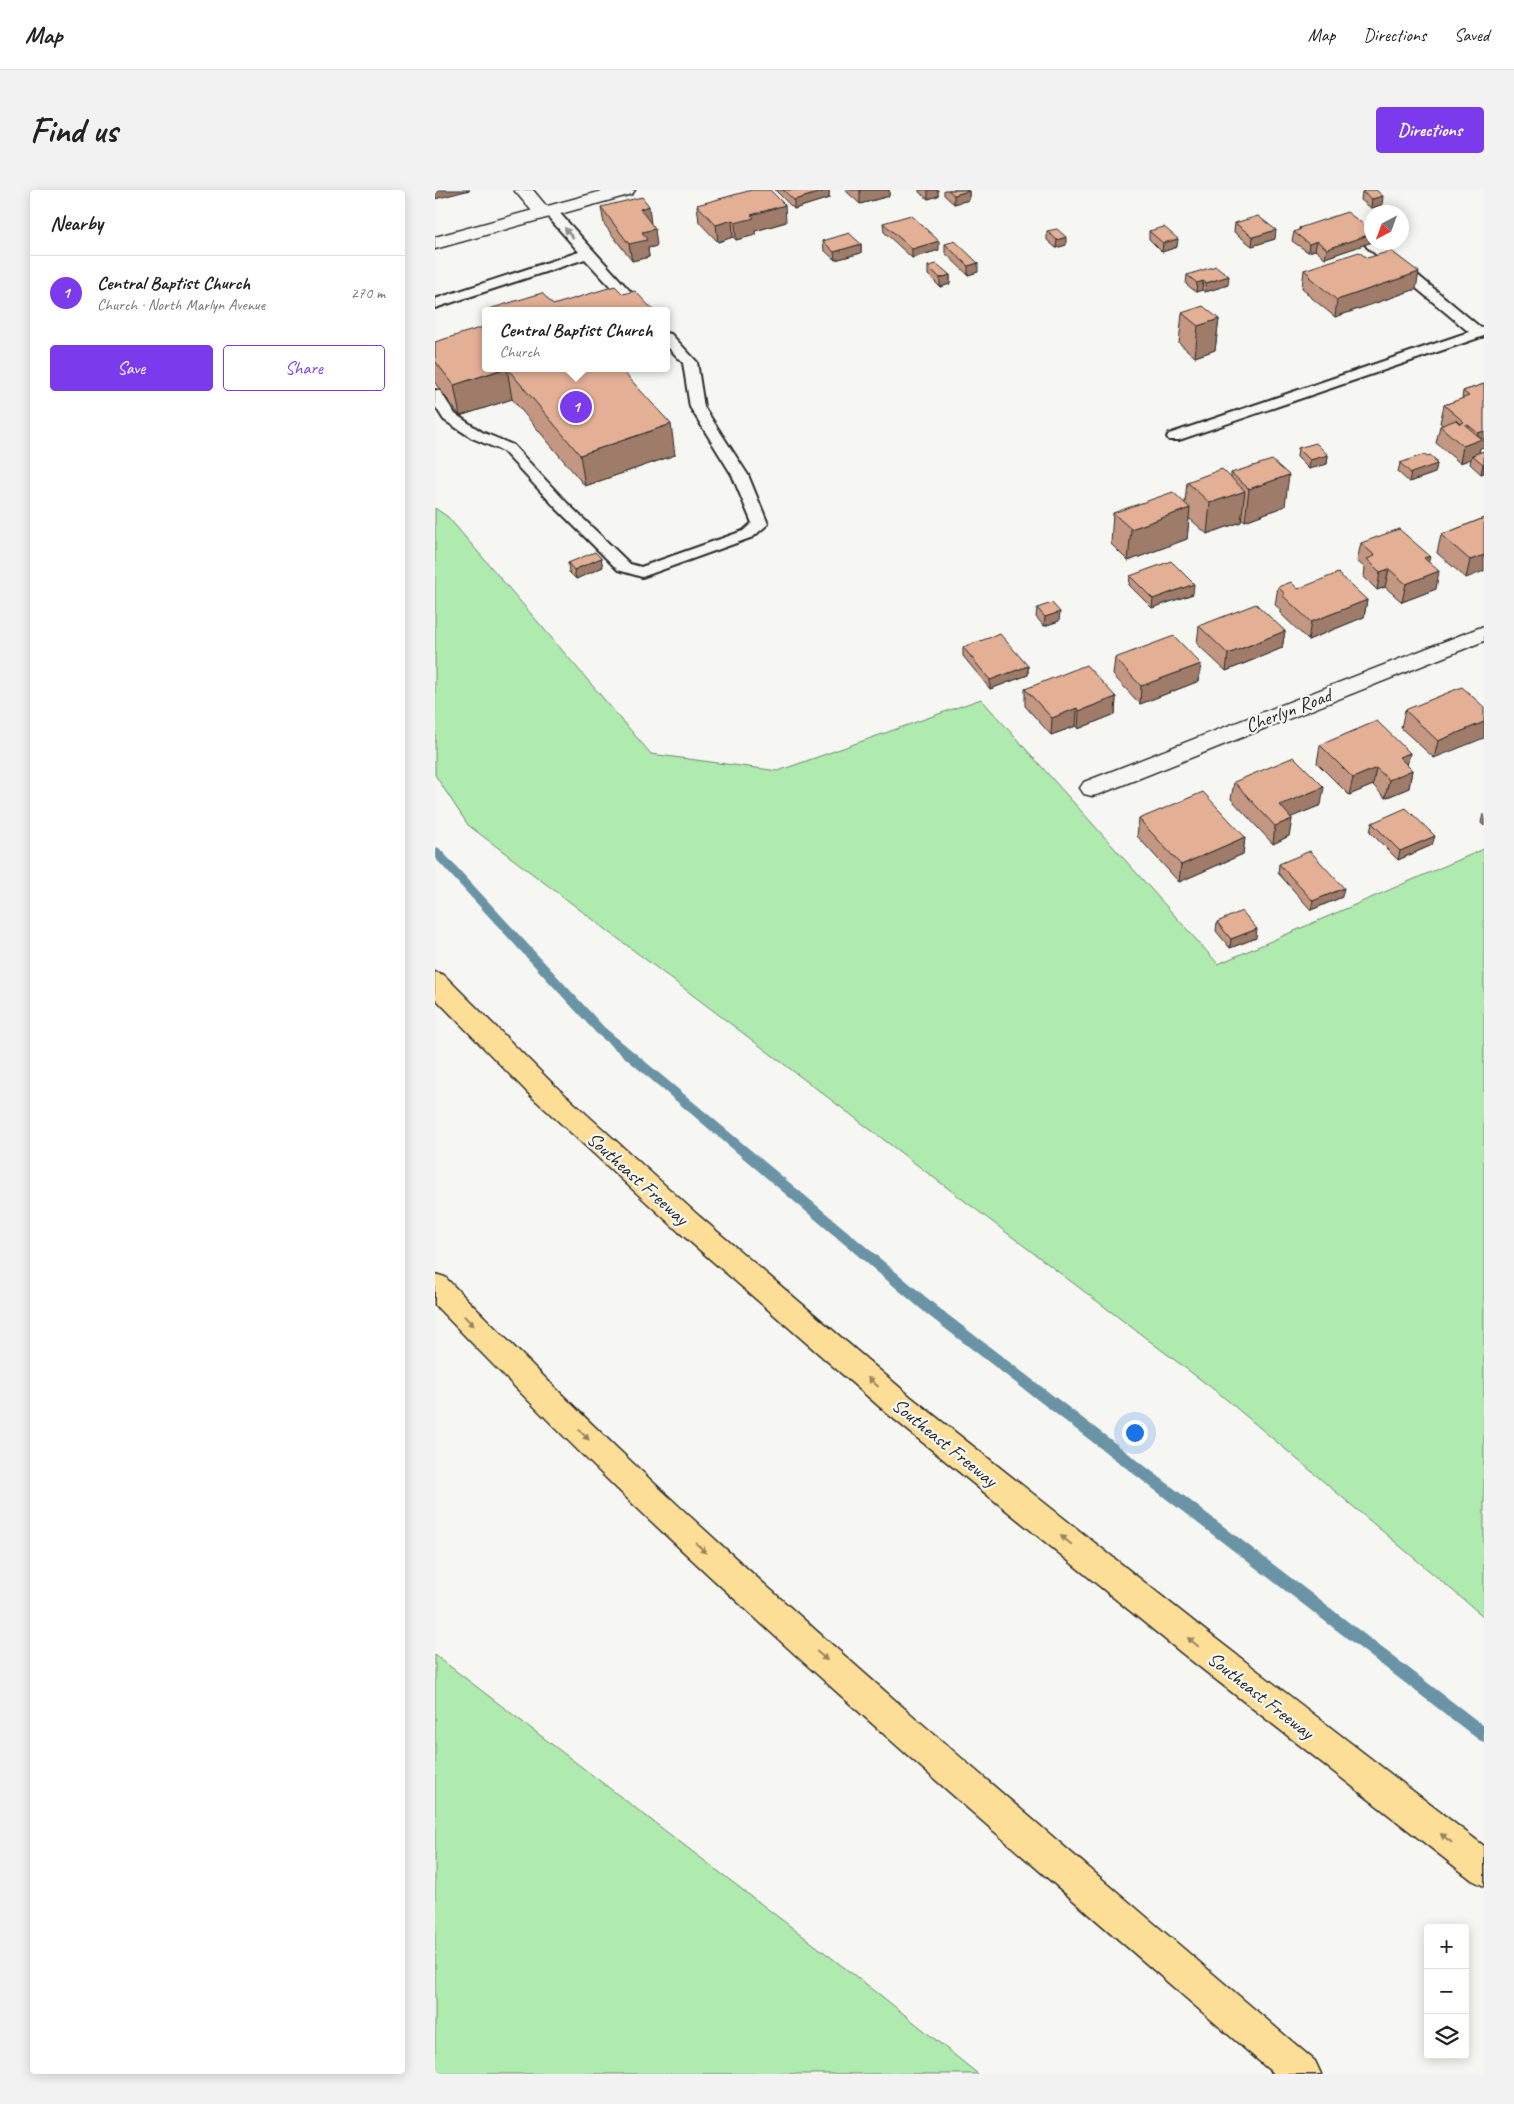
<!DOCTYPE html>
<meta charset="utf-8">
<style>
:root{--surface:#fff;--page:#f2f2f2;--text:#222;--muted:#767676;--line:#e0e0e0;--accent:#7c3aed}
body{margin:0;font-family:Caveat,sans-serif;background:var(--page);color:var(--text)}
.controls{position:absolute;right:15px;bottom:15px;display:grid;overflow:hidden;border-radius:5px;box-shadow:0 2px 12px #0003}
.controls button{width:45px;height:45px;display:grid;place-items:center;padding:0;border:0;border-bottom:1px solid var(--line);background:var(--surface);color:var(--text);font:25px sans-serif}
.compass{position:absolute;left:929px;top:15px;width:45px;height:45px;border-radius:50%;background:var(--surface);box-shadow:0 2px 12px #0003;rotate:221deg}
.you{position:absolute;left:699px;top:1242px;width:18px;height:18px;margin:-12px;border:4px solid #fff;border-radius:50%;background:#1a73e8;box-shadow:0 0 0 8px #1a73e833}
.badge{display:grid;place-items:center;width:32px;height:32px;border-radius:50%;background:var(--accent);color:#fff;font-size:16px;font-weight:700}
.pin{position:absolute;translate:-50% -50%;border:2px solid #fff;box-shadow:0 1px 5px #0006}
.popup{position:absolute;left:47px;top:117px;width:188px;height:65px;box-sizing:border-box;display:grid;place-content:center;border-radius:5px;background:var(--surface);filter:drop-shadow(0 1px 4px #0005);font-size:16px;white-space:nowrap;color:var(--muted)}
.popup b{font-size:19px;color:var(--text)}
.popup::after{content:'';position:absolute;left:50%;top:100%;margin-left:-10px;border:10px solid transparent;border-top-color:var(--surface)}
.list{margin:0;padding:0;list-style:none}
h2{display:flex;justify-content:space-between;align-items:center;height:65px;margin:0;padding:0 20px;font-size:21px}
h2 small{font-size:16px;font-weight:400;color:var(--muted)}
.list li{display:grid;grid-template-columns:32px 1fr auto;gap:15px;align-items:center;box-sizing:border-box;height:75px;padding:0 20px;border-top:1px solid var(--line)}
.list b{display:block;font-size:19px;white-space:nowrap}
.list p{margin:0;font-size:16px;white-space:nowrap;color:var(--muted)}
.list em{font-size:16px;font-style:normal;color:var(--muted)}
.actions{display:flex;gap:10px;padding:15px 20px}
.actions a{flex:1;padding:11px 0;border:1px solid var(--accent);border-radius:5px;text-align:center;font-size:18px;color:var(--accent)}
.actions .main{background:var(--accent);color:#fff}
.icon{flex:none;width:28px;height:28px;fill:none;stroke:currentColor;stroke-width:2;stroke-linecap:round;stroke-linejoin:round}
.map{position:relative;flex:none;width:1049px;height:1884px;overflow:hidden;border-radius:5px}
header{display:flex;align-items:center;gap:30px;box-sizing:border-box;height:70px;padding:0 25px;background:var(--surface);border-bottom:1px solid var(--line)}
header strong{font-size:24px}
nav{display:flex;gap:28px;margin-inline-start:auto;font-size:18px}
.intro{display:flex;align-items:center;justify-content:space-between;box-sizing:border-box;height:120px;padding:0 30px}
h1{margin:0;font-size:35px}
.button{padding:12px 22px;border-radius:5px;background:var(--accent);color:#fff;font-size:18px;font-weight:700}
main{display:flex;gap:30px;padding:0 30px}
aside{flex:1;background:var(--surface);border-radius:5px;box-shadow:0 2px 12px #0003}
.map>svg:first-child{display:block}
.green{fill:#afeaaf;stroke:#6d8a6d}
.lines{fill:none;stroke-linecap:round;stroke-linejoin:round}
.stream{fill:#6b94a5;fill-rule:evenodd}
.lane-casing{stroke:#2b2b2b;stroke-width:4}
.street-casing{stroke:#2b2b2b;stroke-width:3}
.secondary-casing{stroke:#2b2b2b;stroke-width:3}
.highway-casing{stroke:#2b2b2b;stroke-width:3}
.lane{fill:#f6f6f2;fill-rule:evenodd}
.street{fill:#f6f6f2;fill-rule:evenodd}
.secondary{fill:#f6f6f2;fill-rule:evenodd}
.highway{fill:#fdde96;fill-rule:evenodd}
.wall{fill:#c39781;stroke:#2b2b2b}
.shaded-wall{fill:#9f7b69;stroke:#2b2b2b}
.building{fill:#e3b096;stroke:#2b2b2b}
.oneway{fill:#90908e}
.oneway2{fill:#948460}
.labels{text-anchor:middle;stroke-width:4.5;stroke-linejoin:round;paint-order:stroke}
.street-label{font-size:20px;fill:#2b2b2b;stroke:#f6f6f2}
</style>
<header>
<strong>Map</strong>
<nav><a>Map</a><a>Directions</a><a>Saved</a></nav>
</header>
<div class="intro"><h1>Find us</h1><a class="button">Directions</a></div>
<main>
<aside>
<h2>Nearby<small></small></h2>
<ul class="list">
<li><span class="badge">1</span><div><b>Central Baptist Church</b><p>Church · North Marlyn Avenue</p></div><em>270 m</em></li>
</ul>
<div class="actions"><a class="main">Save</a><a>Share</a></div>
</aside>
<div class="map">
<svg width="1049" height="1884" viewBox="0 0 1049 1884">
<rect width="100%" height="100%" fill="#f6f6f2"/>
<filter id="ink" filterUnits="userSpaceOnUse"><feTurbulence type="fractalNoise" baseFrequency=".02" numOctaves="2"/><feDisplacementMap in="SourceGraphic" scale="10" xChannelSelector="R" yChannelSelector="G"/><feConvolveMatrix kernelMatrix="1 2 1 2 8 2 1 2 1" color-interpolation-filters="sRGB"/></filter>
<g filter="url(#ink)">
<path class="green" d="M 0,318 L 13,327 L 216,564 L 343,581 L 546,509 L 783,774 L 1049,659 L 1049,1427 L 786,1205 L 33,635 L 0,585 Z
M 0,1465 L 444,1804 L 543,1884 L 0,1884 Z"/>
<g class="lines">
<path class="stream" d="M 0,657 L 4,658 L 169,837 L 504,1118 L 1049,1536 L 1049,1552 L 1044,1550 L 494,1126 L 161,843 L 0,668 Z"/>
<defs>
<path id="lane" d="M 115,17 L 120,18 L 213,121 L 198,121 L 150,69 L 0,118 L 0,109 L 144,62 L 108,21 Z
M 936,50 L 936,52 L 943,52 L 1046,138 L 1049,137 L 1049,146 L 744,250 L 734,250 L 732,247 L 734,244 L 1034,142 L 932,57 L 930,54 Z
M 231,143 L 236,144 L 262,172 L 269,217 L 313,285 L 333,334 L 318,347 L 207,387 L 183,380 L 122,319 L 68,261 L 37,248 L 9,230 L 0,216 L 0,200 L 5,201 L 20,224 L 47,242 L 78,255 L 132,313 L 195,374 L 206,377 L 308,341 L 317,333 L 297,285 L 255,217 L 248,173 L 231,155 Z"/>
<path id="street" d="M 79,0 L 98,0 L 117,23 L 114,27 L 108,28 L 102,27 Z
M 1049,436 L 1049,451 L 665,604 L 657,606 L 649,604 L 645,598 L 649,592 Z"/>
<path id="secondary" d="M 171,0 L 200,0 L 197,4 L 0,59 L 0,47 Z"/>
<path id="highway" d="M 0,782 L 9,785 L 117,893 L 264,1026 L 476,1207 L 772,1442 L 1049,1656 L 1049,1696 L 1037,1690 L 748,1464 L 454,1225 L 244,1042 L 97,907 L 0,808 Z
M 0,1084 L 10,1087 C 79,1157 148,1227 220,1294 C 434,1493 658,1681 880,1871 L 886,1884 L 839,1884 C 623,1697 405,1511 198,1314 C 130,1249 65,1182 0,1115 Z"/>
</defs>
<use href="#lane" class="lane-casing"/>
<use href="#street" class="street-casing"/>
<use href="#secondary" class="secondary-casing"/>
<use href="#highway" class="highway-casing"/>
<use href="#lane" class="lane"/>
<use href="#street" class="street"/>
<use href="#secondary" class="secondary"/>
<use href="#highway" class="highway"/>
</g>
<path class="wall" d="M 340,0 L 394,0 L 394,8 L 359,19 Z
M 410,0 L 454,0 L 454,6 L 425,14 Z
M 484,0 L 503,0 L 503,6 L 493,9 L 484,2 Z
M 509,0 L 532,0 L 534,1 L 534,10 L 519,14 L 509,5 Z
M 927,2 L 947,15 L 936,18 L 926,10 Z
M 262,15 L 351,32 L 320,41 L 320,45 L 301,50 L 298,47 L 283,52 L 264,32 Z
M 166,17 L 216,34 L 222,56 L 213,58 L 214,67 L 197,71 L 169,34 Z
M 448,33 L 504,60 L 477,68 L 449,42 Z
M 800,33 L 840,49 L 817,56 L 799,42 Z
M 864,38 L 936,40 L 937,52 L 890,68 L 880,60 L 873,62 L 857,51 L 859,42 L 864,40 Z
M 612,41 L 631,55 L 621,58 L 612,50 Z
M 714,41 L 742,57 L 727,62 L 714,49 Z
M 388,51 L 426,54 L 426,63 L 400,70 L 389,60 Z
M 510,54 L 543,82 L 533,85 L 510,63 Z
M 932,68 L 981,99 L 900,127 L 872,104 L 872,102 L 867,98 L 869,80 Z
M 493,76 L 515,85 L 515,94 L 505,97 L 493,85 Z
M 752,85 L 793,95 L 770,102 L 767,100 L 761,102 L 751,94 Z
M 747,123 L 784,129 L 780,160 L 760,167 L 744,153 Z
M 0,152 L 185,178 L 240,265 L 150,296 L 77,209 L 25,226 L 0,193 Z
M 1049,194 L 1045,258 L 1044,263 L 1049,261 L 1049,283 L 1046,284 L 1035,274 L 1036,269 L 1025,273 L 1001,253 L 1005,236 L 1008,235 L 1005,233 L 1009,215 L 1027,209 L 1028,201 Z
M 863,258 L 893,265 L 892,274 L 874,279 L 862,267 Z
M 965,273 L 1001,273 L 1002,274 L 1000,283 L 974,292 L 963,282 Z
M 796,283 L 850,316 L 810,331 L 806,328 L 806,332 L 772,344 L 754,328 L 752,349 L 693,371 L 676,354 L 678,323 L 750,313 L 752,292 L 796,288 Z
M 1049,328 L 1031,388 L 1002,363 L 1006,345 Z
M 926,353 L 993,372 L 1001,399 L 967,412 L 950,397 L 942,400 L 929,387 L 930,378 L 922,371 Z
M 133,373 L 168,377 L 141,389 L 134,382 Z
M 695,386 L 758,404 L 717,418 L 694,395 Z
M 843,397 L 863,399 L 932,410 L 929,427 L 873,450 L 845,423 L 845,419 L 840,415 Z
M 602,418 L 624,431 L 609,436 L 601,427 Z
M 764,436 L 850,441 L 847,458 L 791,481 L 762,454 Z
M 528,457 L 593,476 L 593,485 L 555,499 L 528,466 Z
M 680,468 L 766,474 L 764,491 L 705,514 L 678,485 Z
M 590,499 L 681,507 L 680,524 L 643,539 L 641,536 L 616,545 L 590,516 Z
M 1049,517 L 999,568 L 966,538 L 970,520 Z
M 885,555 L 975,563 L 972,575 L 977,580 L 974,598 L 950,608 L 938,595 L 914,605 L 882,573 Z
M 799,592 L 886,615 L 856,627 L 857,629 L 854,646 L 838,654 L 796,609 Z
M 1048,624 L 1049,624 L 1049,636 L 1046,633 Z
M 704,629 L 810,647 L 808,664 L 744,692 L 702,646 Z
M 937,633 L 997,655 L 963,670 L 935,642 Z
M 844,674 L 907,707 L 876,720 L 843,683 Z
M 782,732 L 821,748 L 795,758 L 781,741 Z"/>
<path class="shaded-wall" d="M 0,0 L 35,0 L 0,9 Z
M 394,0 L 394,8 L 359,19 L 359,10 Z
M 425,0 L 454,0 L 454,6 L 425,14 Z
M 495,0 L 503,0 L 503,6 L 493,9 L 493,1 Z
M 534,1 L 534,10 L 519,14 L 519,5 Z
M 948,6 L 947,15 L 936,18 L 937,9 Z
M 350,15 L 351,32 L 320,41 L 320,45 L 301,50 L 300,33 L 316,25 Z
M 214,16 L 216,34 L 207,36 L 205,19 Z
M 297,30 L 298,47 L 283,52 L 281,35 Z
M 220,39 L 222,56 L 213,58 L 214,67 L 197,71 L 194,54 L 207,42 Z
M 841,40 L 840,49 L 817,56 L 818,47 Z
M 936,44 L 937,52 L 890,68 L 892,59 Z
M 631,47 L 631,55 L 621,58 L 622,50 Z
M 743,49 L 742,57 L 727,62 L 728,53 Z
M 504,51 L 504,60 L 477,68 L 477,59 Z
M 882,51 L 880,60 L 873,62 L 874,54 Z
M 426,54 L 426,63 L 400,70 L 399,62 Z
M 543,73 L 543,82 L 533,85 L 533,76 Z
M 984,82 L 981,99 L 900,127 L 902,110 Z
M 515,85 L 515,94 L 505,97 L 505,88 Z
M 794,86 L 793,95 L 770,102 L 771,93 Z
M 768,91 L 767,100 L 761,102 L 762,93 Z
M 784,129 L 780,160 L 760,167 L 763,136 Z
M 72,178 L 77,209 L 25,226 L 19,195 Z
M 236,234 L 240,265 L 150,296 L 145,265 Z
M 1049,241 L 1049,257 L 1045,258 L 1043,267 L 1037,265 L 1036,269 L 1025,273 L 1028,256 L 1041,251 L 1043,243 Z
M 893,265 L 892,274 L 874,279 L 875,270 Z
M 1001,270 L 1001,274 L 1002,274 L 1000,283 L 974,292 L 976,283 Z
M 1048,274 L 1049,274 L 1049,283 L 1046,284 Z
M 854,285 L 850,316 L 810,331 L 814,299 Z
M 810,301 L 806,332 L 772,344 L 775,313 Z
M 755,318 L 752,349 L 693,371 L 696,339 Z
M 1049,365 L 1049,381 L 1031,388 L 1035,370 Z
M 995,366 L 991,384 L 989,368 Z
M 166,368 L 168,377 L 141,389 L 139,380 Z
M 954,379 L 950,397 L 942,400 L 945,382 Z
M 1004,381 L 1001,399 L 967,412 L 971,394 Z
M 759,394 L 758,404 L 717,418 L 718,409 Z
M 932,410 L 929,427 L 873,450 L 876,432 Z
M 625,422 L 624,431 L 609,436 L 610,427 Z
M 850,441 L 847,458 L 791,481 L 793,464 Z
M 766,474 L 764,491 L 705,514 L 706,496 Z
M 593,476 L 593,485 L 555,499 L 555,490 Z
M 681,507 L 680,524 L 643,539 L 644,521 Z
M 642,518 L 641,536 L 616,545 L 617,528 Z
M 1049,532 L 1049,548 L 999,568 L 1003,551 Z
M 975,563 L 971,580 L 964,567 Z
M 941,578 L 938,595 L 914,605 L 918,588 Z
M 977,580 L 974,598 L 950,608 L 954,590 Z
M 889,597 L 886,615 L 842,633 L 845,615 Z
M 857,629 L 854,646 L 838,654 L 840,636 Z
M 1000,646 L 997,655 L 963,670 L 965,661 Z
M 810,647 L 808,664 L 744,692 L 746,675 Z
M 909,698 L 907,707 L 876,720 L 878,711 Z
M 822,739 L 821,748 L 795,758 L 796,749 Z"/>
<path class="building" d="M 317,0 L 335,0 L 350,15 L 316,25 L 319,28 L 300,33 L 297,30 L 281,35 L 262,15 Z
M 348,0 L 393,0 L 359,10 Z
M 513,0 L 532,0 L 534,1 L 519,5 Z
M 933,0 L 941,0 L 948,6 L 937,9 L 927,2 Z
M 207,7 L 214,16 L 205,19 L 220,39 L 207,42 L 212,50 L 194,54 L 166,17 Z
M 912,22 L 936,40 L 936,44 L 892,59 L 882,51 L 874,54 L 859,42 L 866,39 L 864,38 Z
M 476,25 L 504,51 L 477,59 L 448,33 Z
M 823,26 L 841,40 L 818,47 L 800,33 Z
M 729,37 L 743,49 L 728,53 L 714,41 Z
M 622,39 L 631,47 L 622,50 L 612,41 Z
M 414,43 L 426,54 L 399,62 L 388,51 Z
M 520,51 L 543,73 L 533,76 L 510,54 Z
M 956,61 L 984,82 L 902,110 L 874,87 L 876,86 L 869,80 L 924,62 L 932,68 Z
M 502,74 L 515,85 L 505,88 L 493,76 Z
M 781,76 L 794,86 L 771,93 L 768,91 L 762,93 L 752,85 Z
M 180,96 L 188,104 L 200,101 L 219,121 L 52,121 L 51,120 L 107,103 L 118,115 Z
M 768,116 L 784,129 L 763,136 L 747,123 Z
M 51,136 L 51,178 L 71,178 L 19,195 L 0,171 L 0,152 Z
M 72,178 L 185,178 L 236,234 L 145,265 Z
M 1049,194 L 1049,241 L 1043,243 L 1033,235 L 1030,235 L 1047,249 L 1028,256 L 1005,236 L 1021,230 L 1025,234 L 1029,232 L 1009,215 L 1034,206 L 1028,201 Z
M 881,253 L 893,265 L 875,270 L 863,258 Z
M 1049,261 L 1049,274 L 1048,274 L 1037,265 Z
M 990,264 L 992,266 L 995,265 L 1001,270 L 999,271 L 1002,274 L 976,283 L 965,273 Z
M 837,270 L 854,285 L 814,299 L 796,283 Z
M 787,279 L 810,301 L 775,313 L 752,292 Z
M 738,302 L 755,318 L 696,339 L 678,323 Z
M 1049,328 L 1049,365 L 1035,370 L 1006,345 Z
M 964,339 L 995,366 L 989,368 L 1004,381 L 971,394 L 954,379 L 945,382 L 932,369 L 940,366 L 926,353 Z
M 160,362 L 166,368 L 139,380 L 133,373 Z
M 736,371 L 759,394 L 718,409 L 695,386 Z
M 903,383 L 932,410 L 876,432 L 847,405 L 850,404 L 843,397 L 856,392 L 863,399 Z
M 617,413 L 625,422 L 610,427 L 602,418 Z
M 821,414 L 850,441 L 793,464 L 764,436 Z
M 565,444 L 593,476 L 555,490 L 528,457 Z
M 739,446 L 766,474 L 706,496 L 680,468 Z
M 651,475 L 681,507 L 644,521 L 642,518 L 617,528 L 590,499 Z
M 1027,497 L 1049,517 L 1049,532 L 1003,551 L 970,520 Z
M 942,531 L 975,563 L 964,567 L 977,580 L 954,590 L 941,578 L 918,588 L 885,555 Z
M 859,567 L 889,597 L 845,615 L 857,629 L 840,636 L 799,592 Z
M 768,602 L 810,647 L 746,675 L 704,629 Z
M 971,618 L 1000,646 L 965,661 L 937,633 Z
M 875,661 L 909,698 L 878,711 L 844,674 Z
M 807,721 L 822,739 L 796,749 L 782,732 Z"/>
<defs><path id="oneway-solid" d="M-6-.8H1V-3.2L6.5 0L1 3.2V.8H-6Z" transform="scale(1.25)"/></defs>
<use class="oneway" href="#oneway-solid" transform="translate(134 43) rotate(-130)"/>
<g class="oneway2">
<use href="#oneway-solid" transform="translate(34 1131) rotate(46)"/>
<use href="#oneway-solid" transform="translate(438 1192) rotate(-139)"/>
<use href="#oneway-solid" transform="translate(149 1245) rotate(44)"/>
<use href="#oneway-solid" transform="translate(631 1350) rotate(-141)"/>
<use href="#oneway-solid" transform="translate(266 1358) rotate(44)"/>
<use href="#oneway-solid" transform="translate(758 1452) rotate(-141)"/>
<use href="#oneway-solid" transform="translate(387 1466) rotate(41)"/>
<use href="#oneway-solid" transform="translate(1011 1648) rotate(-142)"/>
</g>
</g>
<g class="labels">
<g class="street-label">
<text transform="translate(853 520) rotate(-21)" y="7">Cherlyn Road</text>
<text transform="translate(203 988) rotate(42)" y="7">Southeast Freeway</text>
<text transform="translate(510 1252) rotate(39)" y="7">Southeast Freeway</text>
<text transform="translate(826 1505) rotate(38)" y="7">Southeast Freeway</text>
</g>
</g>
</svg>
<div class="controls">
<button>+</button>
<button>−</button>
<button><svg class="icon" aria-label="layers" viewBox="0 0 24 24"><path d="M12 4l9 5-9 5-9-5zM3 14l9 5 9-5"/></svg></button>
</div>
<svg class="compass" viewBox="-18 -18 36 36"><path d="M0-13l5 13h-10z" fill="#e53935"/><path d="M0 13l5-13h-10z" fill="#767676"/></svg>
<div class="you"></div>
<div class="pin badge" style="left:141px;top:217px">1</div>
<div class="popup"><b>Central Baptist Church</b>Church</div>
</div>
</main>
